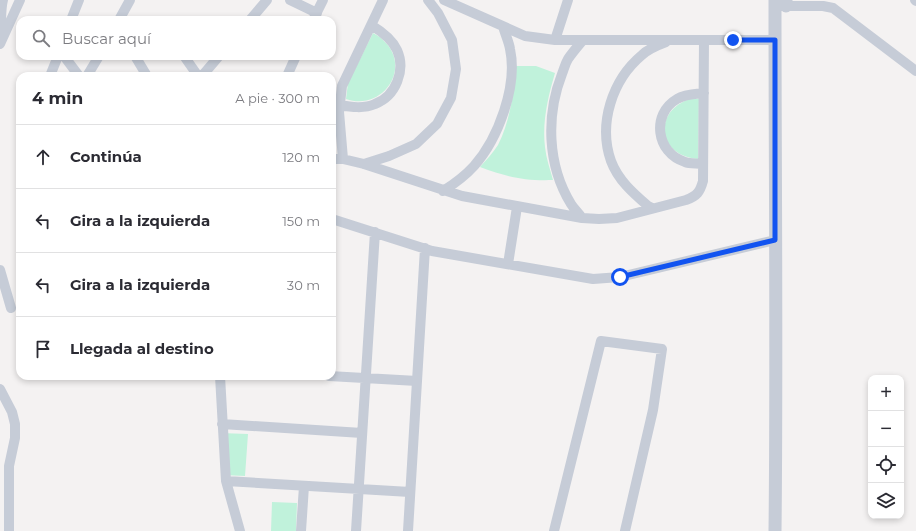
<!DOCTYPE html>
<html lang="es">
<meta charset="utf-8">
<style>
:root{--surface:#fff;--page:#f2f2f3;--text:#2b2b33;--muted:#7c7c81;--line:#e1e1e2}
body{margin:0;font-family:Montserrat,sans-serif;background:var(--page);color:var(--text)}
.controls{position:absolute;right:12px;bottom:12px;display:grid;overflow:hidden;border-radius:8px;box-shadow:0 2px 6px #0003}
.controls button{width:36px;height:36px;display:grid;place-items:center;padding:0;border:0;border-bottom:1px solid var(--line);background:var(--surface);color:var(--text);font:20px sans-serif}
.stop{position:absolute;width:12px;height:12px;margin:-9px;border:3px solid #1153f0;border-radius:50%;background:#fff}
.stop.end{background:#1153f0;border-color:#fff;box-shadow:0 1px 4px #0008}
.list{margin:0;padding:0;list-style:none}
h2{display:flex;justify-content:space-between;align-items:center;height:52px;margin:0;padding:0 16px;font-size:17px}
h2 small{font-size:13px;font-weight:400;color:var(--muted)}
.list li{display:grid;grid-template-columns:26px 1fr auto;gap:12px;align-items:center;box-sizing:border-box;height:64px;padding:0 16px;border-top:1px solid var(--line)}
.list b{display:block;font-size:15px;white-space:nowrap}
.list em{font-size:13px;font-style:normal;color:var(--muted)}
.icon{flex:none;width:22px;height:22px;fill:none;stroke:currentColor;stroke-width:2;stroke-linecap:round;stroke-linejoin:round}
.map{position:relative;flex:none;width:916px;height:531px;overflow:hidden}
.search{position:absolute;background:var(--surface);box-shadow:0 2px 6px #0003;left:16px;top:16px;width:320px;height:44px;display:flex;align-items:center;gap:10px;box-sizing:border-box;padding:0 14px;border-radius:12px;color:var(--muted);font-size:15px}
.panel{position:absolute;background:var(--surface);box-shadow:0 2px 6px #0003;left:16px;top:72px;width:320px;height:308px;border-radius:12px}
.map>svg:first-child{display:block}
.green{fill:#c0f2db}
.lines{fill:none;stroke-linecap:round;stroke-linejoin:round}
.minor{stroke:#c6ccd7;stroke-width:10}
.tertiary{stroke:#c6ccd7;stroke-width:13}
.route{stroke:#1153f0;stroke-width:5}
</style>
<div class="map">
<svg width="916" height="531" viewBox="0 0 916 531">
<rect width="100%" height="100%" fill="#f4f2f2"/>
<path class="green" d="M 373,33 C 376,35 381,37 383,40 C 413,67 383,112 346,99 L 348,83 Z
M 516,66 L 536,66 L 555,73 C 548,97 542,122 545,147 C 546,158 550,169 553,180 C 524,181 507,177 480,167 C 486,160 493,153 498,145 C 510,122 514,91 516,66 Z
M 689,99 L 699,99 L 698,159 C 658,156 652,113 689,99 Z
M 220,433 L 248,434 L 245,476 L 223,475 Z
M 272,502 L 297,503 L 296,531 L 271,531 Z"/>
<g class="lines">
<path class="minor" d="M 290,0 L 317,13
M 444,0 L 525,36 L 555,40 L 775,40
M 915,0 L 916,1
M 779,6 L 823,6 L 833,8 L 916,71
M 71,20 L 79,0
M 119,20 L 130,0
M 250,20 L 267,0
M 313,20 L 323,0
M 0,35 C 2,23 0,11 3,0
M 555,40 L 568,0
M 0,44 L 20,0
M 64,56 L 79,76
M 135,56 L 147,76
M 184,56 L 198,76
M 50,76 L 58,56
M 87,76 L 99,56
M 202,76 L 219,56
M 287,76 L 296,56
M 339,105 C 351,107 364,109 375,104 C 396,96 406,70 397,50 C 392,39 381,31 371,25
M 332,159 L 343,159 L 364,164 L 462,196 L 582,218 L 599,219 L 617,218 L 686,200 C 697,196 700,192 703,181 L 704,40
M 343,159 L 339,112 L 342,86 L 383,0
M 364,164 L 389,156 L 416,144 L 437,124 L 451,98 L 456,69 L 452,40 L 438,13 L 428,0
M 703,164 C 697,163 690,164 685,162 C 656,153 651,114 677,99 C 685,94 695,94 704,93
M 443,191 C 454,184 465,176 474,166 C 498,139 518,86 510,49 C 509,42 505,34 503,26
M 652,208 L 648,206 C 633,193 618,180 611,161 C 598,124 612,80 642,55 C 648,49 658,45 666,42
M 582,218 C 579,213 574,209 571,204 C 547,165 546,115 562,74 C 564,69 565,64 568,59 C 572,53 578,46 583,40
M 332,219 L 432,251 L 593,279 L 620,277 L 775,240
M 508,264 L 517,207
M 0,270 L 11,308
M 220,376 L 226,481 L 240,531
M 329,376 L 417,381
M 0,389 L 12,412 L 15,424 L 15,438 L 9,466 L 9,531
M 222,424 L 362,433
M 226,481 L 410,492
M 301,531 L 304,486
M 356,531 L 375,232
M 408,531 L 425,248
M 554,531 L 601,341 L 662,349 L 653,410 L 625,531"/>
<path class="tertiary" d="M 775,0 C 775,177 777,354 775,531
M 786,6 L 786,0"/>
</g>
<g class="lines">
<path class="route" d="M 620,277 L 775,240 L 775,40 L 733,40"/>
</g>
</svg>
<div class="controls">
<button>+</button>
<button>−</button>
<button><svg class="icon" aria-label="locate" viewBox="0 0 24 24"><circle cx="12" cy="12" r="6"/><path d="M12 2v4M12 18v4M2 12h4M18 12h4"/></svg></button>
<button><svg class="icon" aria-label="layers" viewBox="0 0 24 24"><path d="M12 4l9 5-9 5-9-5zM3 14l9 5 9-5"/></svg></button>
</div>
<div class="stop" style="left:620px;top:277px"></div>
<div class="stop end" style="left:733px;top:40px"></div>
<div class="search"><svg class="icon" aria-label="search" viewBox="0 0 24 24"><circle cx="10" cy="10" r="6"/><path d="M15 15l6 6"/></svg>Buscar aquí</div>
<section class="panel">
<h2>4 min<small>A pie · 300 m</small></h2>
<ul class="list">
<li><svg class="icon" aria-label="ahead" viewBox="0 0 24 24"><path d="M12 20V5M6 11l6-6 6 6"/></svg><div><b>Continúa</b></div><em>120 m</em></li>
<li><svg class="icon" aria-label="left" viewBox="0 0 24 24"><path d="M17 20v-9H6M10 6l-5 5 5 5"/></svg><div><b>Gira a la izquierda</b></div><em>150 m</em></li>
<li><svg class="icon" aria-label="left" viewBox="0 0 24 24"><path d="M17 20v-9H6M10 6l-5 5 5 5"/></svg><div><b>Gira a la izquierda</b></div><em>30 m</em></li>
<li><svg class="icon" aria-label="arrive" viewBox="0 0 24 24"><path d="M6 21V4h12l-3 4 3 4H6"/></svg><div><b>Llegada al destino</b></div></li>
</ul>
</section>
</div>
